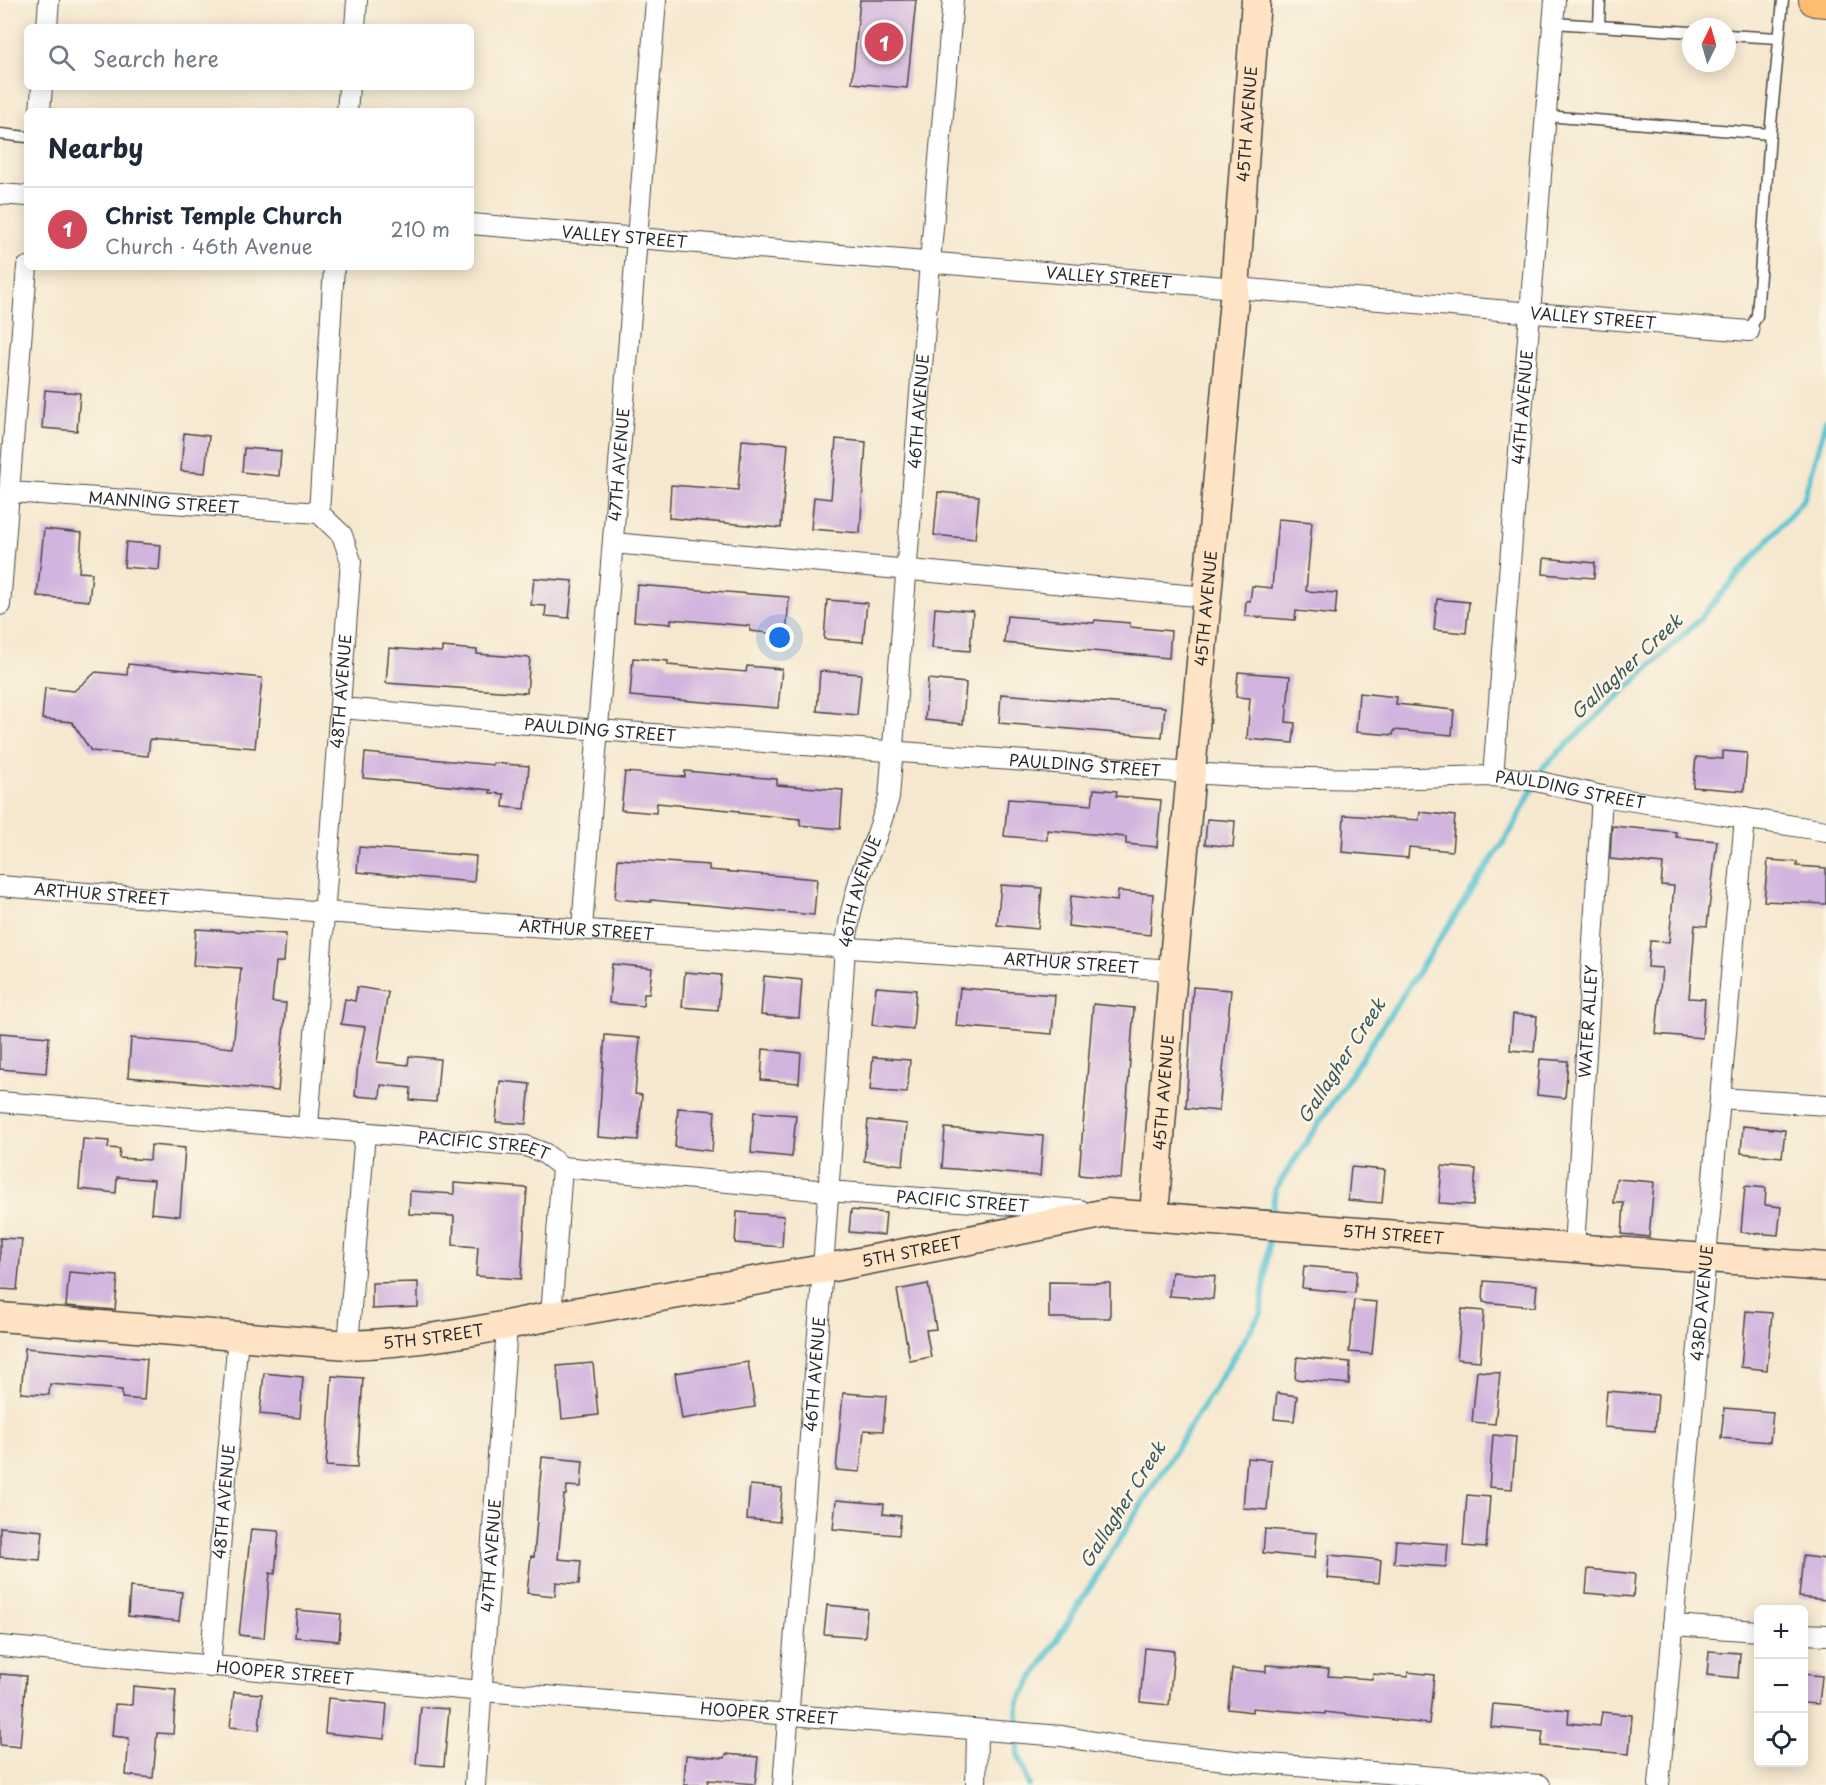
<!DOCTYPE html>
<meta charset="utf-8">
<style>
:root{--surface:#fff;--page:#f6f6f7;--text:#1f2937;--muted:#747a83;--line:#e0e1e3;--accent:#d1495b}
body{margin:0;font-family:"Playpen Sans",sans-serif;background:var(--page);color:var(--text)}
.controls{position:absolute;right:18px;bottom:18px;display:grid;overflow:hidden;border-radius:9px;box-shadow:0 3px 15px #0003}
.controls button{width:54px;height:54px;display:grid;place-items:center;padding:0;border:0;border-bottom:2px solid var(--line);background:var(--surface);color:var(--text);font:30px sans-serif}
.compass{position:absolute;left:1682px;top:18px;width:54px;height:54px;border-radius:50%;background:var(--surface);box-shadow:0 3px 15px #0003;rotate:5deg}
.you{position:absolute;left:780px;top:638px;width:21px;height:21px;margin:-15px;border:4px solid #fff;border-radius:50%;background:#1a73e8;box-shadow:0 0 0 9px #1a73e833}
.badge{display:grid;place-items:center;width:39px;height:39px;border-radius:50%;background:var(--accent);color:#fff;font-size:20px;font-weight:700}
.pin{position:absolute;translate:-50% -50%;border:3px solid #fff;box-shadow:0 2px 6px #0006}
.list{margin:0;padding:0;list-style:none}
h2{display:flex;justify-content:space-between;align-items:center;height:78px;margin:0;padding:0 24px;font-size:26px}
h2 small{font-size:20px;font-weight:400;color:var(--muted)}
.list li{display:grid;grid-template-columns:39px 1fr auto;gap:18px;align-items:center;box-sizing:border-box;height:84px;padding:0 24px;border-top:2px solid var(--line)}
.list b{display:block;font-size:22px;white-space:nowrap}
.list p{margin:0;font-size:20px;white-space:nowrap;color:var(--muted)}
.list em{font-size:20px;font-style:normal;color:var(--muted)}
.icon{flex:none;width:33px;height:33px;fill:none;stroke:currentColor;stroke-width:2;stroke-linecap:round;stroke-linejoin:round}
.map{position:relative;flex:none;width:1826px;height:1785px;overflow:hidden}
.search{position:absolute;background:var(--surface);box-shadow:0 3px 15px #0003;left:24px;top:24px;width:450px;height:66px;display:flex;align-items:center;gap:15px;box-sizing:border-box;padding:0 21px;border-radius:9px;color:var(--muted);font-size:22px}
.panel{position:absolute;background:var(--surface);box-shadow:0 3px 15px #0003;left:24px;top:108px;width:450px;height:162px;border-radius:9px}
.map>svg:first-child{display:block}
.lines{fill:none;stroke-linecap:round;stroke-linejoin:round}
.stream{stroke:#56c2d0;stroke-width:6}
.building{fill:#d1b5de}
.lane-casing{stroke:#494744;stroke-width:13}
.street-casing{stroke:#494744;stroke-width:22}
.secondary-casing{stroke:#494744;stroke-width:31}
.primary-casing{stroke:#494744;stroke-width:34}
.lane{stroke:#fff;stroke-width:10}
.street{stroke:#fff;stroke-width:20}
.secondary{stroke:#fee4c5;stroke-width:28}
.primary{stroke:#fdbc6f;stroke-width:32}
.labels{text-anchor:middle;stroke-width:5;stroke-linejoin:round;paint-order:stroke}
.street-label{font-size:16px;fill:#2b2b2b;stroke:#fcf5e5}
.water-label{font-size:18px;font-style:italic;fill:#38585d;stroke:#fcf5e5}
</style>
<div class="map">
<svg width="1826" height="1785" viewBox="0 0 1826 1785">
<rect width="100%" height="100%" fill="#fcf5e5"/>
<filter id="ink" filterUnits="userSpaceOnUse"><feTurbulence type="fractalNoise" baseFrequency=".0167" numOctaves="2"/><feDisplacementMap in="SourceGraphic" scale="12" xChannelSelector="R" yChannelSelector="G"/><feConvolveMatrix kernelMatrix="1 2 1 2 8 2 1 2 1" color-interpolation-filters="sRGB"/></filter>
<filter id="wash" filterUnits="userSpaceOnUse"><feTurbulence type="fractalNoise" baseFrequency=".008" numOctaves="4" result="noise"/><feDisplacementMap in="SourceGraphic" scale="24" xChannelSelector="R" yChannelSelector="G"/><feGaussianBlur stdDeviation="1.35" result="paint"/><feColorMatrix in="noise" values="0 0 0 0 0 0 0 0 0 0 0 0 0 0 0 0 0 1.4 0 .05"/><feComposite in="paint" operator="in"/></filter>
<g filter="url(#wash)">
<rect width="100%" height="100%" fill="#f6e8cf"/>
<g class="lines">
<path class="stream" d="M 1272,1217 L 1275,1190 L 1514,826 L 1543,767 L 1697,622 L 1804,499 L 1826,421
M 1029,1785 L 1018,1753 L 1018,1702 L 1261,1313 L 1270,1233"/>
</g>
<g id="blocks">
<path class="building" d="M 860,0 L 916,0 L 907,88 L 852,83 Z
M 45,390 L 80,393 L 77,431 L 42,428 Z
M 184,433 L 209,436 L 205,473 L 181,471 Z
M 836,439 L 866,442 L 860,533 L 811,529 L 814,497 L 831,499 Z
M 742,440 L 788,444 L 781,528 L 669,518 L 671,485 L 738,490 Z
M 244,448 L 281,451 L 279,476 L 242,472 Z
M 938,492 L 979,496 L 975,539 L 934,535 Z
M 1278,519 L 1312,522 L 1306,591 L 1337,593 L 1335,615 L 1296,611 L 1295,620 L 1245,616 L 1246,601 L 1250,601 L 1252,586 L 1272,588 Z
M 44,529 L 82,533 L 79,572 L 92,573 L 89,601 L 37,596 Z
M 126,542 L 161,545 L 159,570 L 124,567 Z
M 1544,558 L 1595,563 L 1594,578 L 1543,574 Z
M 534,578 L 573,581 L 569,618 L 545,616 L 546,606 L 531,605 Z
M 637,585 L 789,597 L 786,635 L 750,631 L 750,626 L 671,619 L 671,624 L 634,621 Z
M 1437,599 L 1469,602 L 1466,633 L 1434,630 Z
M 827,600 L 867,603 L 863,642 L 824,639 Z
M 935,608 L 973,611 L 970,651 L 932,648 Z
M 1007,616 L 1094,623 L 1095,620 L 1130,623 L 1130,627 L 1171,631 L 1169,658 L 1004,643 Z
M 442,647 L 477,650 L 477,654 L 530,658 L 527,693 L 386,683 L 389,648 L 442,652 Z
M 633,658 L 668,661 L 668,665 L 746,672 L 747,666 L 782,669 L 778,708 L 630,696 Z
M 128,664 L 262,678 L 255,748 L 150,739 L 148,756 L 91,751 L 72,722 L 42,719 L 45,688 L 74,691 L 96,672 L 127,675 Z
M 820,671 L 861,674 L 857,715 L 817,711 Z
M 1238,672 L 1290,676 L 1286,722 L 1295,723 L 1293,743 L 1247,739 L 1250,698 L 1236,697 Z
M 928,679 L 966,683 L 963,724 L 925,720 Z
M 1359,693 L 1397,697 L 1396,704 L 1454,710 L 1452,735 L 1394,730 L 1393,735 L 1356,732 Z
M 1001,694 L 1165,707 L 1162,737 L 999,723 Z
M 1723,751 L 1747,753 L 1744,791 L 1693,787 L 1696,757 L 1723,759 Z
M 365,753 L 493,765 L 493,763 L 529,766 L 525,809 L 503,807 L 504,794 L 490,793 L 491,790 L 363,778 Z
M 685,771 L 777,779 L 777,785 L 843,790 L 840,829 L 800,825 L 800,819 L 739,813 L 739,811 L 657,803 L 656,813 L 621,810 L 625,772 L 685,777 Z
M 1094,789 L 1117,791 L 1116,796 L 1161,800 L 1157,847 L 1126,844 L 1126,837 L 1047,830 L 1047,840 L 1004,836 L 1008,799 L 1092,805 Z
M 1420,812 L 1455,816 L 1452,851 L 1409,847 L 1408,858 L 1342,852 L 1344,815 L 1419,820 Z
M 1207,819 L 1235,821 L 1233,847 L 1205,844 Z
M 1612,826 L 1676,832 L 1676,837 L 1717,841 L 1707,926 L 1695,925 L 1689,998 L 1705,999 L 1702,1038 L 1656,1034 L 1662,968 L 1648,967 L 1650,941 L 1669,942 L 1674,886 L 1661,885 L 1663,864 L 1610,859 Z
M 359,847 L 476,856 L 474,882 L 357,872 Z
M 618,859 L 709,865 L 709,870 L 817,879 L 814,915 L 651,900 L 651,902 L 615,899 Z
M 1768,860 L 1797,862 L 1797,866 L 1826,868 L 1826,904 L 1764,901 Z
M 1001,885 L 1042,888 L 1038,929 L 997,925 Z
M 1118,891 L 1153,894 L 1150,935 L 1068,926 L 1071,896 L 1117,901 Z
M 196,929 L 286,934 L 284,962 L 276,962 L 272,1002 L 286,1003 L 278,1091 L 128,1077 L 131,1038 L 233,1048 L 241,968 L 193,965 Z
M 612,964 L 652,968 L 649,994 L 644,994 L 643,1006 L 609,1003 Z
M 685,972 L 721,975 L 718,1010 L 682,1007 Z
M 764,976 L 802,980 L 799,1018 L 761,1015 Z
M 357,987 L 388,992 L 377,1062 L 408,1065 L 409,1056 L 440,1059 L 436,1102 L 410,1100 L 411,1088 L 381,1085 L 380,1098 L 355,1096 L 358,1063 L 365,1027 L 341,1024 L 345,999 L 355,1001 Z
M 876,987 L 916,990 L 913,1029 L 872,1025 Z
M 1193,987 L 1231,990 L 1219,1111 L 1186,1108 Z
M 960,988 L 1055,995 L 1052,1034 L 956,1026 Z
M 1093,1004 L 1134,1008 L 1121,1179 L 1079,1175 Z
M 1513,1014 L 1537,1016 L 1534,1052 L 1510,1050 Z
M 0,1033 L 49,1037 L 46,1073 L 0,1069 Z
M 605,1035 L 640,1038 L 635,1094 L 642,1095 L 638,1140 L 598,1137 Z
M 763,1049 L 801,1053 L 799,1083 L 761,1080 Z
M 873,1057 L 910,1060 L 907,1093 L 870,1090 Z
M 1540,1059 L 1568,1061 L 1565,1098 L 1537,1095 Z
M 500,1081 L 530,1084 L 526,1124 L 496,1122 Z
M 678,1108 L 715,1111 L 712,1151 L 675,1147 Z
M 754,1112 L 796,1115 L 792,1157 L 751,1153 Z
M 868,1120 L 907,1124 L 903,1165 L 864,1161 Z
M 1743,1126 L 1785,1130 L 1782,1157 L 1741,1153 Z
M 945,1128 L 1043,1136 L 1040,1176 L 942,1168 Z
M 83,1139 L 109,1141 L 108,1148 L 120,1149 L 119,1158 L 150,1160 L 151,1145 L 185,1148 L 180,1216 L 151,1213 L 154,1180 L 117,1177 L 116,1193 L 79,1189 Z
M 1442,1166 L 1476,1169 L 1473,1205 L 1439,1203 Z
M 1351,1167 L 1385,1170 L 1382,1203 L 1348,1200 Z
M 1616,1179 L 1654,1182 L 1649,1237 L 1622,1234 L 1624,1203 L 1614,1203 Z
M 454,1183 L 527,1188 L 521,1279 L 476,1276 L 478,1247 L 453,1245 L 454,1216 L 409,1214 L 410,1191 L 454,1194 Z
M 1745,1186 L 1766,1188 L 1765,1205 L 1781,1207 L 1778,1235 L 1741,1232 Z
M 851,1210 L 886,1213 L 884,1235 L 849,1232 Z
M 737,1212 L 784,1216 L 782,1247 L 735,1243 Z
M 0,1238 L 22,1239 L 17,1290 L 0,1289 Z
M 1304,1266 L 1357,1271 L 1355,1293 L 1302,1288 Z
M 69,1272 L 118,1276 L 115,1310 L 66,1306 Z
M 1172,1272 L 1215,1276 L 1213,1299 L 1169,1296 Z
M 1484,1281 L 1537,1285 L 1535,1307 L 1483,1302 Z
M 418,1282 L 418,1307 L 372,1309 L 372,1283 Z
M 1049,1282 L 1110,1283 L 1110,1318 L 1049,1318 Z
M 928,1284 L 936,1329 L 926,1330 L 931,1357 L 910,1361 L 897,1290 Z
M 1354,1300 L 1377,1302 L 1372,1354 L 1349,1352 Z
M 1462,1309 L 1484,1311 L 1480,1361 L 1457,1359 Z
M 1746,1311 L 1772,1313 L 1767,1370 L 1741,1367 Z
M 25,1348 L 147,1359 L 144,1400 L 122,1398 L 122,1390 L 50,1384 L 49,1395 L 21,1393 Z
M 1297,1357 L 1350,1362 L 1349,1384 L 1295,1379 Z
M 748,1362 L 755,1407 L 682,1419 L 675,1373 Z
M 593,1363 L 598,1415 L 562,1419 L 557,1366 Z
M 1477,1371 L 1500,1373 L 1495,1424 L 1472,1422 Z
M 264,1373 L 303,1377 L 300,1418 L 260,1414 Z
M 332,1376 L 363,1378 L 357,1468 L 326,1466 Z
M 1607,1391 L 1658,1395 L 1655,1431 L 1604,1427 Z
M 843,1393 L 886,1396 L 883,1431 L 864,1430 L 860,1472 L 836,1470 Z
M 1277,1393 L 1297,1396 L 1294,1421 L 1274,1419 Z
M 1724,1408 L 1773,1412 L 1770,1442 L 1721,1438 Z
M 1493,1435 L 1516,1437 L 1512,1489 L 1489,1487 Z
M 542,1457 L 583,1461 L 581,1487 L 567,1486 L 566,1495 L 564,1495 L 558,1559 L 581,1561 L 579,1584 L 556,1582 L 555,1596 L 527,1593 L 531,1556 L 534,1557 Z
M 1247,1458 L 1271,1460 L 1267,1510 L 1243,1508 Z
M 750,1485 L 782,1488 L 779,1522 L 747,1519 Z
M 1467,1495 L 1490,1497 L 1486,1548 L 1463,1546 Z
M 836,1500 L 884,1504 L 883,1514 L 901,1516 L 899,1535 L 833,1529 Z
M 0,1527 L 43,1531 L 40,1560 L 0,1557 Z
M 251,1529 L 279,1531 L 275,1574 L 270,1573 L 264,1638 L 239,1635 Z
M 1265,1529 L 1317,1533 L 1315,1558 L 1263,1553 Z
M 1396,1540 L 1448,1544 L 1446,1567 L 1394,1563 Z
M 1329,1555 L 1381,1560 L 1379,1583 L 1327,1578 Z
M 1803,1556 L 1826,1559 L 1826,1600 L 1799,1597 Z
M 1588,1569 L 1635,1574 L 1633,1597 L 1586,1593 Z
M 130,1587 L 182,1592 L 179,1621 L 128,1616 Z
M 827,1605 L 867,1609 L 865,1637 L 824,1634 Z
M 297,1610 L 341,1614 L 339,1641 L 295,1637 Z
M 1145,1648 L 1174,1651 L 1169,1705 L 1140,1702 Z
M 1709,1651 L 1740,1653 L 1738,1678 L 1707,1675 Z
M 1266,1665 L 1329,1669 L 1328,1676 L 1372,1679 L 1373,1674 L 1408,1677 L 1408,1672 L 1434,1675 L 1429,1724 L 1325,1712 L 1325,1714 L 1252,1708 L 1252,1712 L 1228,1709 L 1232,1669 L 1266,1672 Z
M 0,1674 L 26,1676 L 20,1747 L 0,1745 Z
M 1803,1674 L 1822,1676 L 1819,1704 L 1803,1703 Z
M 133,1686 L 176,1690 L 173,1734 L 157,1733 L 153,1778 L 126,1775 L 129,1738 L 112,1736 L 115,1704 L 132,1705 Z
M 234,1692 L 262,1694 L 259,1730 L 230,1727 Z
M 328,1698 L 387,1704 L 384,1739 L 325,1733 Z
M 1493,1704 L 1569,1710 L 1568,1723 L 1600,1726 L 1602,1712 L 1632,1715 L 1629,1754 L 1541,1746 L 1543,1732 L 1491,1727 Z
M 421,1707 L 449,1709 L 444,1766 L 416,1764 Z
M 726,1754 L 758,1757 L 755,1784 L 708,1780 L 707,1785 L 684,1785 L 686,1755 L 725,1758 Z"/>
</g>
</g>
<g filter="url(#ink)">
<use href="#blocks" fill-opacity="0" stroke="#494744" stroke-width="1.5"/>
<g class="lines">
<defs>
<path id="lane" d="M 1553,23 L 1691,32
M 1599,26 L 1600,0
M 1727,35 L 1779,38
M 1546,116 L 1770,134 L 1783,0
M 0,134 L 27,137
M 1749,331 L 1757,316 L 1770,134"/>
<g id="street">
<path d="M 47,27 L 49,0"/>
<path d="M 355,27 L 357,0"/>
<path d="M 40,111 L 42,87"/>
<path d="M 347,111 L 349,87"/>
<path d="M 0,194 L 27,196"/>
<path id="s1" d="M 471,224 L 1749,331"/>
<path id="s2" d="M 10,492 L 319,513"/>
<path d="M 613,543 L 1207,597"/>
<path d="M 0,605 L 27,267"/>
<path id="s3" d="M 341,708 L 598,730 L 1191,773 L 1254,777 L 1377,779 L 1493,776 L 1536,781 L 1602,796 L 1826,831"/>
<path id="s4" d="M 1493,776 L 1555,0"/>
<path id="s5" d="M 0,886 L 325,912 L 1173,970"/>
<path id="s6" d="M 582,928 L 656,0"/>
<path d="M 1720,1098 L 1826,1105"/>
<path id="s7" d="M 0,1102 L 526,1146 L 544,1153 L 562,1167 L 828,1191 L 1080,1210"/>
<path id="s8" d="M 308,1126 L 351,561 L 342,535 L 319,513 L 334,267"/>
<path id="s9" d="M 1574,1247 L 1602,796"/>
<path d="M 551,1316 L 562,1167"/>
<path d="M 348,1345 L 365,1132"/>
<path d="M 1673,1625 L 1758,1631"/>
<path d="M 1804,1634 L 1826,1635"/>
<path id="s10" d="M 0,1646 L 482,1691 L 1062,1736 L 1144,1751 L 1244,1762 L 1540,1785"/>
<path id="s11" d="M 210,1667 L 238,1336"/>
<path id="s12" d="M 475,1785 L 507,1326"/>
<path id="s13" d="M 783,1785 L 823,1269 L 845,948 L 851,912 L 861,874 L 876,837 L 889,798 L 930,262 L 953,0"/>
<path d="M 976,1785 L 977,1730"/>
<path id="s14" d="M 1659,1785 L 1745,818"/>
</g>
<g id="secondary">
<path id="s15" d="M 1154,1215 L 1173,970 L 1235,288 L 1256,0"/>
<path id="s16" d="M 0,1317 L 348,1345 C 415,1343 485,1330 551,1316 L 823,1269 L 1107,1213 L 1826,1267"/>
</g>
<path id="primary" d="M 1815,0 L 1826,1"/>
</defs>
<use href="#lane" class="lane-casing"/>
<use href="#street" class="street-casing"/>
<use href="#secondary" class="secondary-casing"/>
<use href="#primary" class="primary-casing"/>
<use href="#lane" class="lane"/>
<use href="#street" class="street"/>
<use href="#secondary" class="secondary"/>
<use href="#primary" class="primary"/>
</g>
</g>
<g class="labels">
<g class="street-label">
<text dy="6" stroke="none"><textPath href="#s15" startOffset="1095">45TH AVENUE</textPath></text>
<text dy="6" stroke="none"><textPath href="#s1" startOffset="154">VALLEY STREET</textPath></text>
<text dy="6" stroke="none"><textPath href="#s1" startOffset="640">VALLEY STREET</textPath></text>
<text dy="6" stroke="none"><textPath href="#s1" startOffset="1126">VALLEY STREET</textPath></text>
<text dy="6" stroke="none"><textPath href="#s4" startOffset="370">44TH AVENUE</textPath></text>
<text dy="6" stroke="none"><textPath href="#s13" startOffset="1384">46TH AVENUE</textPath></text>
<text dy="6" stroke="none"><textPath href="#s6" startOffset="465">47TH AVENUE</textPath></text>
<text dy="6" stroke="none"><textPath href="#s2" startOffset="154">MANNING STREET</textPath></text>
<text dy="6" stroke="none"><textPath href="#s15" startOffset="609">45TH AVENUE</textPath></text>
<text dy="6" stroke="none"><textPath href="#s8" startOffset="436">48TH AVENUE</textPath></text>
<text dy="6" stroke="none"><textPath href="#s3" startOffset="260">PAULDING STREET</textPath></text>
<text dy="6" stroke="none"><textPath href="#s3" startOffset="746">PAULDING STREET</textPath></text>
<text dy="6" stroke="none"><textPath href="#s3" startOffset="1233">PAULDING STREET</textPath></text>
<text dy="6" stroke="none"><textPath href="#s13" startOffset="898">46TH AVENUE</textPath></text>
<text dy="6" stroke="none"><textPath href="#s5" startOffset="102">ARTHUR STREET</textPath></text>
<text dy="6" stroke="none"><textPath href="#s5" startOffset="588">ARTHUR STREET</textPath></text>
<text dy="6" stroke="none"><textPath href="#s5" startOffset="1074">ARTHUR STREET</textPath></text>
<text dy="6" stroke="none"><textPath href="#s9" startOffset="226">WATER ALLEY</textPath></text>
<text dy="6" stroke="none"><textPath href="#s15" startOffset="123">45TH AVENUE</textPath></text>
<text dy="6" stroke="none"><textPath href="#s7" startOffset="486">PACIFIC STREET</textPath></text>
<text dy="6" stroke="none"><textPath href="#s7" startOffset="972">PACIFIC STREET</textPath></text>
<text dy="6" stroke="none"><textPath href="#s16" startOffset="1407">5TH STREET</textPath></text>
<text dy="6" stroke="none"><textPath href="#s16" startOffset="921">5TH STREET</textPath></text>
<text dy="6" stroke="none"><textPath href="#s14" startOffset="484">43RD AVENUE</textPath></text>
<text dy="6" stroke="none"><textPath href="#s16" startOffset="435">5TH STREET</textPath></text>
<text dy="6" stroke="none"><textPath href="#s13" startOffset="412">46TH AVENUE</textPath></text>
<text dy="6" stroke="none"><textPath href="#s11" startOffset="166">48TH AVENUE</textPath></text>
<text dy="6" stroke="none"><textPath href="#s12" startOffset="230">47TH AVENUE</textPath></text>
<text dy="6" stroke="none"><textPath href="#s10" startOffset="286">HOOPER STREET</textPath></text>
<text dy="6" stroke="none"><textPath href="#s10" startOffset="772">HOOPER STREET</textPath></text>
</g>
<g class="water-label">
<text transform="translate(1627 667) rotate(-43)" y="6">Gallagher Creek</text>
<text transform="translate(1342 1061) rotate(-57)" y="6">Gallagher Creek</text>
<text transform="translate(1123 1505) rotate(-58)" y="6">Gallagher Creek</text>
</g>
</g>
</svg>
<div class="controls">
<button>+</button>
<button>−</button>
<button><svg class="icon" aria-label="locate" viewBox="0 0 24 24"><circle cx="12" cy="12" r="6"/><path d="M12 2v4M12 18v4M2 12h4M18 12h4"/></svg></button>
</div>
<svg class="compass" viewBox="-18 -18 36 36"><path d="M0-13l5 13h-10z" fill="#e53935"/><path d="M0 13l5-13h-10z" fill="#747a83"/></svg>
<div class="you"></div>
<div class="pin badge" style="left:884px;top:42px">1</div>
<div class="search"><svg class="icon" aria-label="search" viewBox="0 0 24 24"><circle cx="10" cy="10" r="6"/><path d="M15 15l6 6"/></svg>Search here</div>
<section class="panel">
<h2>Nearby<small></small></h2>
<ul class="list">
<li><span class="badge">1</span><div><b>Christ Temple Church</b><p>Church · 46th Avenue</p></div><em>210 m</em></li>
</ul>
</section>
</div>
